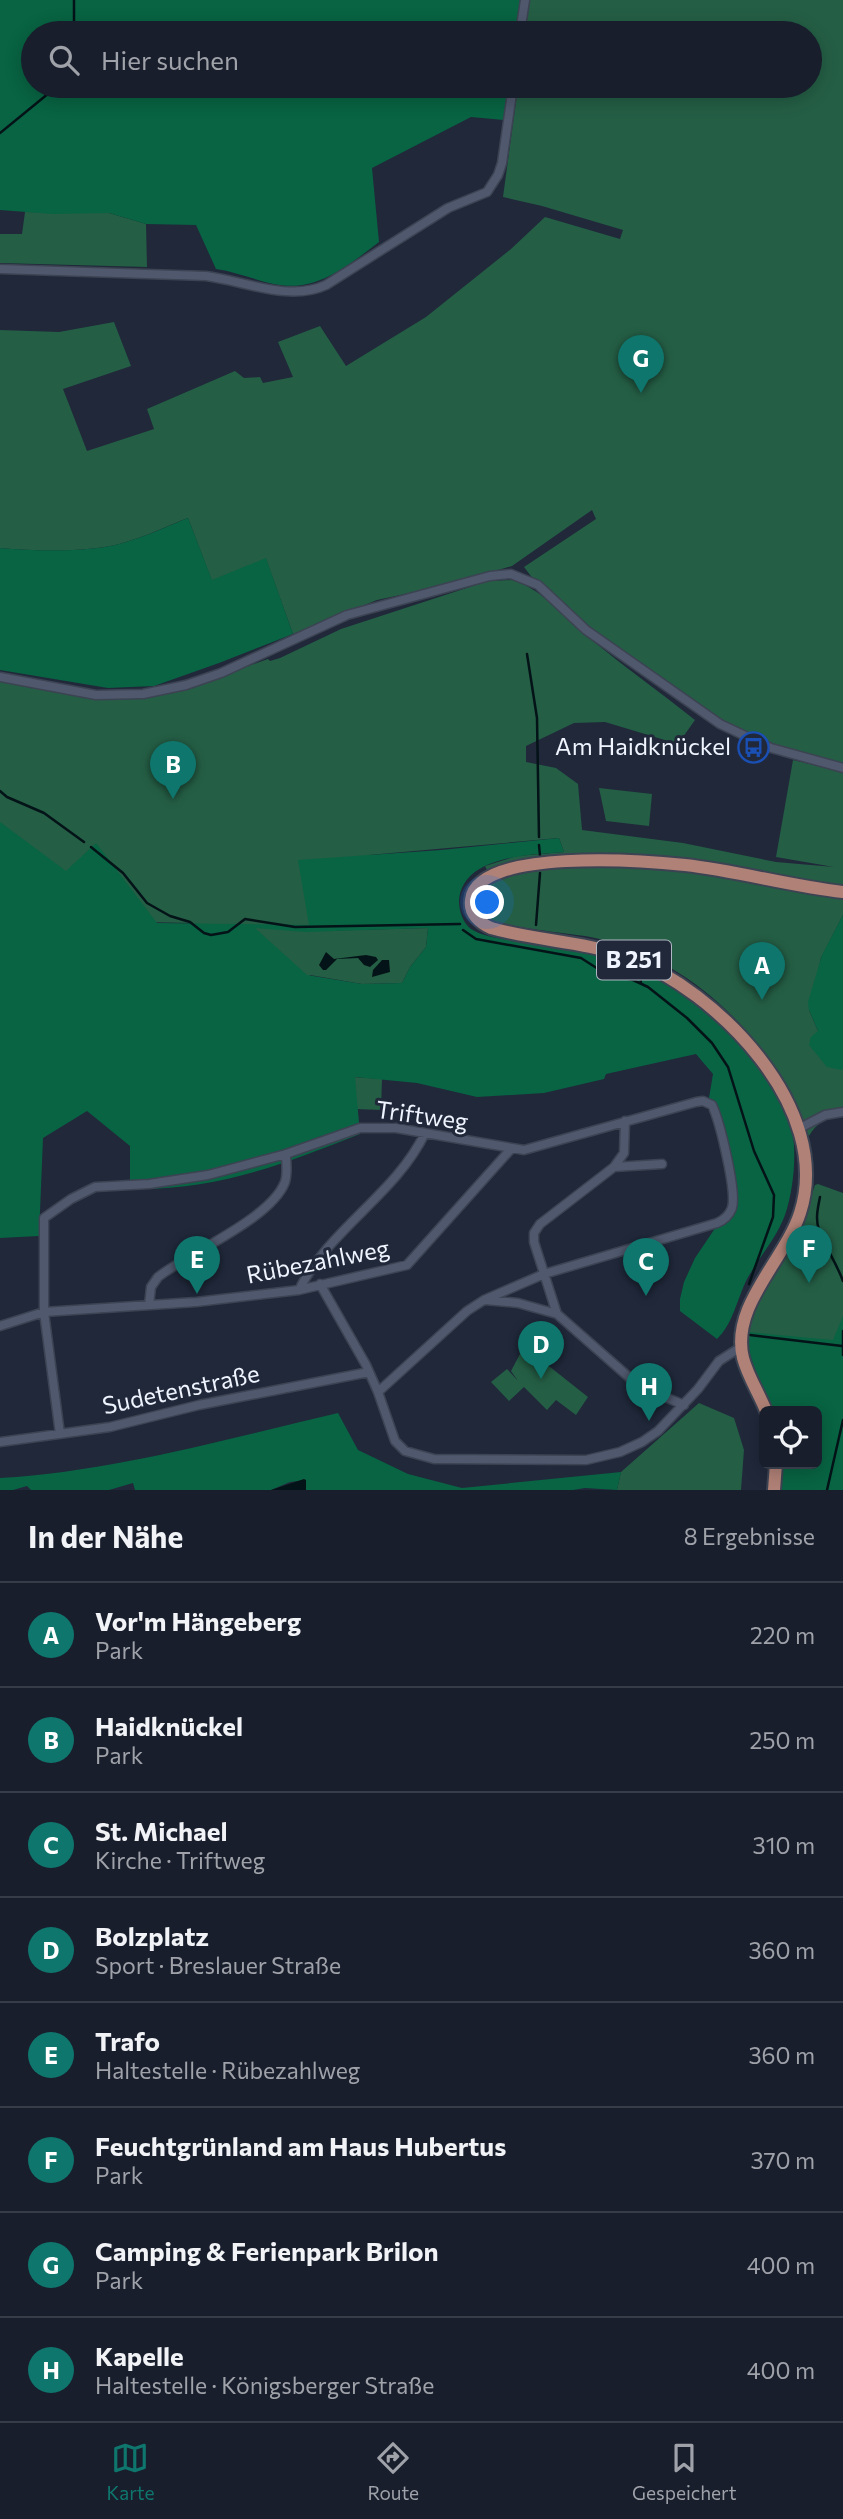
<!DOCTYPE html>
<html lang="de">
<meta charset="utf-8">
<style>
:root{--surface:#181e2c;--page:#252b38;--text:#f1f3f6;--muted:#9fa2a9;--line:#363c48;--accent:#0f766e}
body{margin:0;font-family:Commissioner,sans-serif;background:var(--page);color:var(--text)}
.controls{position:absolute;right:21px;bottom:21px;display:grid;overflow:hidden;border-radius:10px;box-shadow:0 4px 18px #0003}
.controls button{width:63px;height:63px;display:grid;place-items:center;padding:0;border:0;border-bottom:2px solid var(--line);background:var(--surface);color:var(--text);font:35px sans-serif}
.you{position:absolute;left:488px;top:903px;width:24px;height:24px;margin:-18px;border:5px solid #fff;border-radius:50%;background:#1a73e8;box-shadow:0 0 0 10px #1a73e833}
.badge{display:grid;place-items:center;width:46px;height:46px;border-radius:50%;background:var(--accent);color:#fff;font-size:23px;font-weight:700}
.pin{position:absolute;translate:-50% -58px;filter:drop-shadow(0 2px 4px #0008)}
.pin::after{content:'';position:absolute;top:37px;width:24px;height:21px;background:inherit;clip-path:polygon(0 0,100% 0,50% 100%)}
.list{margin:0;padding:0;list-style:none}
h2{display:flex;justify-content:space-between;align-items:center;height:91px;margin:0;padding:0 28px;font-size:30px}
h2 small{font-size:23px;font-weight:400;color:var(--muted)}
.list li{display:grid;grid-template-columns:46px 1fr auto;gap:21px;align-items:center;box-sizing:border-box;height:105px;padding:0 28px;border-top:2px solid var(--line)}
.list b{display:block;font-size:26px;white-space:nowrap}
.list p{margin:0;font-size:23px;white-space:nowrap;color:var(--muted)}
.list em{font-size:23px;font-style:normal;color:var(--muted)}
.icon{flex:none;width:38px;height:38px;fill:none;stroke:currentColor;stroke-width:2;stroke-linecap:round;stroke-linejoin:round}
.map{position:relative;flex:none;width:843px;height:1490px;overflow:hidden}
.search{position:absolute;background:var(--surface);box-shadow:0 4px 18px #0003;left:21px;right:21px;top:21px;height:77px;display:flex;align-items:center;gap:18px;box-sizing:border-box;padding:0 24px;border-radius:38px;color:var(--muted);font-size:26px}
.sheet{height:931px;background:var(--surface)}
nav{display:flex;justify-content:space-around;align-items:center;box-sizing:border-box;height:98px;border-top:2px solid var(--line);background:var(--surface);font-size:19px;color:var(--muted)}
nav a{display:grid;justify-items:center;gap:4px}
nav .on{color:var(--accent)}
.map>svg:first-child{display:block}
.green{fill:#245e45}
.forest{fill:#086443;fill-rule:evenodd}
.water{fill:#041317}
.lines{fill:none;stroke-linecap:round;stroke-linejoin:round}
.stream{stroke:#041317;stroke-width:2.5}
.street-casing{stroke:#3c4352;stroke-width:11}
.primary-casing{stroke:#3c4352;stroke-width:16}
.street{stroke:#4f586d;stroke-width:8}
.primary{stroke:#b08176;stroke-width:12}
.labels{text-anchor:middle;stroke-width:6;stroke-linejoin:round;paint-order:stroke}
.shield{fill:#20283a;stroke:#b1b7c3;stroke-width:2}
.shield-label{font-size:23px;font-weight:bold;fill:#eff4fe}
.poi-label{font-size:24px;fill:#eff4fe;stroke:#20283a;text-anchor:end}
.street-label{font-size:24px;fill:#eff4fe;stroke:#20283a}
</style>
<div class="map">
<svg width="843" height="1490" viewBox="0 0 843 1490">
<rect width="100%" height="100%" fill="#20283a"/>
<path class="green" d="M 530,0 L 843,0 L 843,763 L 772,745 L 719,718 L 572,615 L 537,584 L 524,567 L 596,519 L 592,510 L 512,566 L 451,584 L 377,600 L 293,634 L 266,559 L 212,581 L 188,518 C 167,526 147,536 126,542 C 93,553 35,551 0,548 L 0,330 L 59,332 L 114,322 L 131,366 L 63,389 L 87,451 L 154,429 L 147,409 L 235,371 L 244,378 L 260,377 L 263,383 L 293,377 L 278,342 L 320,326 L 346,366 L 426,317 L 511,249 L 545,217 L 620,239 L 623,230 L 542,206 L 503,197 L 518,86 L 810,86 L 810,33 L 525,33 Z
M 25,212 L 109,213 L 146,224 L 147,267 L 0,263 L 0,234 L 22,234 Z
M 512,580 C 545,590 566,619 593,641 C 626,668 661,693 695,720 L 678,744 L 605,722 L 574,723 L 526,746 L 526,762 L 556,768 L 578,784 L 582,830 L 683,843 L 776,862 L 834,867 L 776,857 L 793,760 L 843,772 L 843,915 L 821,958 L 809,1010 L 818,1031 L 843,1060 L 843,1116 C 828,1116 816,1123 809,1136 C 793,1110 784,1081 766,1056 C 728,1001 663,952 595,938 C 573,933 500,928 486,918 C 467,905 480,891 492,880 L 485,866 L 517,856 L 564,852 L 559,838 L 369,855 L 318,931 L 428,928 L 426,947 L 410,967 L 402,983 L 362,984 L 310,975 L 309,979 L 191,923 L 49,920 L 0,828 L 0,681 L 103,699 L 130,699 L 180,690 L 268,659 L 270,661 L 280,658 L 341,629 L 488,581 Z
M 599,788 L 652,794 L 649,826 L 606,821 Z
M 353,1077 L 382,1079 L 381,1110 L 356,1109 Z
M 818,1184 L 843,1193 L 843,1415 L 747,1332 L 750,1316 L 802,1223 L 815,1185 Z
M 521,1352 L 540,1359 L 588,1397 L 576,1415 L 556,1400 L 547,1410 L 524,1387 L 509,1401 L 491,1382 L 507,1369 L 518,1381 L 511,1371 Z
M 699,1403 L 734,1418 L 744,1450 L 741,1490 L 617,1490 L 621,1472 Z"/>
<path class="forest" d="M 0,0 L 522,0 L 517,33 L 33,33 L 33,86 L 510,86 L 504,120 L 471,117 L 372,168 L 379,242 C 350,264 319,291 280,285 C 259,282 238,272 216,269 L 196,225 L 146,224 L 109,213 L 53,214 L 0,210 Z
M 188,518 L 212,580 L 266,558 L 293,634 L 219,663 L 154,686 L 108,688 L 0,670 L 0,548 C 35,551 93,553 126,542 C 147,536 168,526 188,518 Z
M 0,822 L 66,871 L 96,843 L 157,923 L 309,925 L 298,860 L 441,850 L 559,838 L 564,852 C 530,855 462,855 459,901 C 459,911 463,923 471,929 C 486,939 520,941 538,944 C 595,953 649,965 696,1001 C 729,1027 777,1080 790,1121 C 798,1147 794,1189 785,1215 C 776,1239 759,1257 747,1279 C 737,1299 733,1324 717,1339 L 680,1311 L 680,1299 L 684,1282 L 695,1258 L 728,1209 L 730,1192 L 709,1098 L 713,1074 L 696,1054 L 606,1074 L 604,1079 L 544,1093 L 477,1097 L 417,1083 L 355,1077 L 360,1134 C 281,1165 216,1191 130,1189 L 130,1146 L 87,1111 L 43,1138 L 39,1236 L 0,1238 ZM 255,928 L 305,932 L 428,928 L 426,947 L 410,967 L 402,983 L 362,984 L 307,975 Z
M 843,915 L 843,1068 L 842,1070 L 827,1067 L 809,1045 L 811,1037 L 818,1031 L 809,1010 L 808,1002 L 822,955 Z
M 843,1316 L 843,1490 L 776,1490 L 775,1464 L 817,1464 L 817,1411 L 768,1411 L 748,1348 L 747,1332 L 833,1340 Z
M 338,1413 L 358,1450 L 408,1474 L 462,1488 L 621,1472 L 617,1490 L 585,1488 L 573,1490 L 306,1490 L 306,1480 L 290,1482 L 271,1490 L 135,1490 L 133,1483 L 109,1490 L 31,1490 L 27,1486 L 13,1490 L 0,1490 L 0,1478 C 115,1471 226,1439 338,1413 Z"/>
<path class="water" d="M 326,952 L 334,959 L 366,955 L 376,957 L 378,960 L 370,967 L 364,965 L 358,958 L 337,959 L 326,970 L 323,970 L 319,965 Z
M 382,960 L 389,960 L 390,972 L 372,977 L 373,970 Z
M 304,1479 L 306,1480 L 306,1490 L 271,1490 Z"/>
<g class="lines">
<path class="stream" d="M 74,33 L 74,0
M 0,133 L 49,93 L 54,86
M 527,654 L 537,718 L 539,837
M 0,791 L 7,797 L 44,813 L 84,842
M 539,845 L 540,856
M 91,847 L 123,873 L 147,903 L 170,916 L 190,922 L 204,933 L 211,935 L 228,932 L 245,919 L 295,927 L 460,924
M 536,925 L 540,873
M 463,930 L 476,939 L 581,958 L 606,974 L 633,980 L 648,987 L 687,1018 L 712,1043 L 728,1067 L 754,1151 L 774,1195 L 773,1217 L 749,1284
M 640,972 L 641,983
M 820,1197 C 818,1207 815,1219 819,1230 C 825,1247 836,1262 843,1281
M 843,1331 L 843,1355
M 750,1335 L 842,1346
M 827,1490 L 843,1420"/>
<defs>
<path id="street" d="M 520,33 L 525,0
M 0,269 L 206,276 C 244,281 289,302 326,285 L 448,208 L 487,192 L 498,175 L 502,163 L 513,86
M 0,677 L 96,695 L 143,694 L 186,685 L 221,673 L 347,615 L 490,576 L 511,574 L 538,585 L 586,630 L 720,724 L 771,748 L 843,768
M 798,1129 L 825,1115 L 843,1112
M 614,1167 L 662,1164
M 320,1284 L 366,1365 L 378,1392 L 395,1441 L 405,1451 L 434,1459 L 586,1460 L 620,1452 L 642,1442 L 658,1431 L 698,1389 L 719,1361 L 741,1347
M 299,1290 C 329,1229 396,1194 425,1133
M 485,1300 L 518,1303 L 557,1314 L 639,1386 L 684,1405
M 149,1305 L 151,1287 L 158,1277 C 190,1252 271,1219 285,1182 C 288,1173 286,1163 286,1154
M 557,1314 L 534,1242 L 534,1233 L 540,1224 L 614,1167 L 624,1153 L 625,1121
M 0,1326 L 44,1312 L 196,1302 L 299,1290 L 407,1265 L 511,1149
M 60,1434 L 44,1312 L 44,1218 L 71,1199 L 95,1187 L 149,1184 L 208,1175 L 286,1154 L 360,1128 L 396,1128 L 524,1150 L 696,1102 L 703,1101 L 712,1105 C 720,1122 737,1192 732,1208 C 729,1216 724,1220 717,1223 L 544,1274 L 484,1300 L 467,1311 L 378,1392
M 0,1442 L 110,1427 L 199,1405 L 369,1372"/>
<path id="primary" d="M 766,1411 C 759,1393 748,1377 743,1358 C 730,1306 785,1260 800,1213 C 834,1109 717,990 627,957 C 583,941 536,941 491,928 C 480,923 469,914 471,900 C 476,847 647,861 685,865 C 738,871 790,886 843,892
M 774,1490 L 776,1464"/>
</defs>
<use href="#street" class="street-casing"/>
<use href="#primary" class="primary-casing"/>
<use href="#street" class="street"/>
<use href="#primary" class="primary"/>
</g>
<defs>
<symbol id="bus-ring" viewBox="-11 -11 22 22"><circle r="9.5" fill="#20283a" stroke="#1a4fb4" stroke-width="1.5"/><path d="M-5-6H5V4H4V6H2V4H-2V6H-4V4H-5ZM-3.5-4V0h7V-4ZM-3.5 1.2v1.5H-2V1.2ZM2 1.2v1.5H3.5V1.2Z" fill="#1a4fb4"/></symbol>
</defs>
<g fill-rule="evenodd">
<use href="#bus-ring" x="736" y="730" width="35" height="35"/>
</g>
<g class="labels">
<rect class="shield" x="597" y="940.5" width="74" height="39" rx="5"/>
<g class="shield-label">
<text x="634" y="968">B 251</text>
</g>
<g class="poi-label">
<text x="731" y="755">Am Haidknückel</text>
</g>
<g class="street-label">
<text transform="translate(422 1116) rotate(8)" y="8">Triftweg</text>
<text transform="translate(318 1262) rotate(-11)" y="8">Rübezahlweg</text>
<text transform="translate(181 1390) rotate(-12)" y="8">Sudetenstraße</text>
</g>
</g>
</svg>
<div class="controls">
<button><svg class="icon" aria-label="locate" viewBox="0 0 24 24"><circle cx="12" cy="12" r="6"/><path d="M12 2v4M12 18v4M2 12h4M18 12h4"/></svg></button>
</div>
<div class="you"></div>
<div class="pin badge" style="left:762px;top:1000px">A</div>
<div class="pin badge" style="left:173px;top:799px">B</div>
<div class="pin badge" style="left:646px;top:1296px">C</div>
<div class="pin badge" style="left:541px;top:1379px">D</div>
<div class="pin badge" style="left:197px;top:1294px">E</div>
<div class="pin badge" style="left:809px;top:1283px">F</div>
<div class="pin badge" style="left:641px;top:393px">G</div>
<div class="pin badge" style="left:649px;top:1421px">H</div>
<div class="search"><svg class="icon" aria-label="search" viewBox="0 0 24 24"><circle cx="10" cy="10" r="6"/><path d="M15 15l6 6"/></svg>Hier suchen</div>
</div>
<section class="sheet">
<h2>In der Nähe<small>8 Ergebnisse</small></h2>
<ul class="list">
<li><span class="badge">A</span><div><b>Vor'm Hängeberg</b><p>Park</p></div><em>220 m</em></li>
<li><span class="badge">B</span><div><b>Haidknückel</b><p>Park</p></div><em>250 m</em></li>
<li><span class="badge">C</span><div><b>St. Michael</b><p>Kirche · Triftweg</p></div><em>310 m</em></li>
<li><span class="badge">D</span><div><b>Bolzplatz</b><p>Sport · Breslauer Straße</p></div><em>360 m</em></li>
<li><span class="badge">E</span><div><b>Trafo</b><p>Haltestelle · Rübezahlweg</p></div><em>360 m</em></li>
<li><span class="badge">F</span><div><b>Feuchtgrünland am Haus Hubertus</b><p>Park</p></div><em>370 m</em></li>
<li><span class="badge">G</span><div><b>Camping &amp; Ferienpark Brilon</b><p>Park</p></div><em>400 m</em></li>
<li><span class="badge">H</span><div><b>Kapelle</b><p>Haltestelle · Königsberger Straße</p></div><em>400 m</em></li>
</ul>
</section>
<nav>
<a class="on"><svg class="icon" aria-label="map" viewBox="0 0 24 24"><path d="M3 6l6-2 6 2 6-2v14l-6 2-6-2-6 2zM9 4v14M15 6v14"/></svg>Karte</a>
<a><svg class="icon" aria-label="directions" viewBox="0 0 24 24"><path d="M12 3l9 9-9 9-9-9zM9 14v-3h6M13 9l2 2-2 2"/></svg>Route</a>
<a><svg class="icon" aria-label="saved" viewBox="0 0 24 24"><path d="M7 4h10v16l-5-4-5 4z"/></svg>Gespeichert</a>
</nav>
